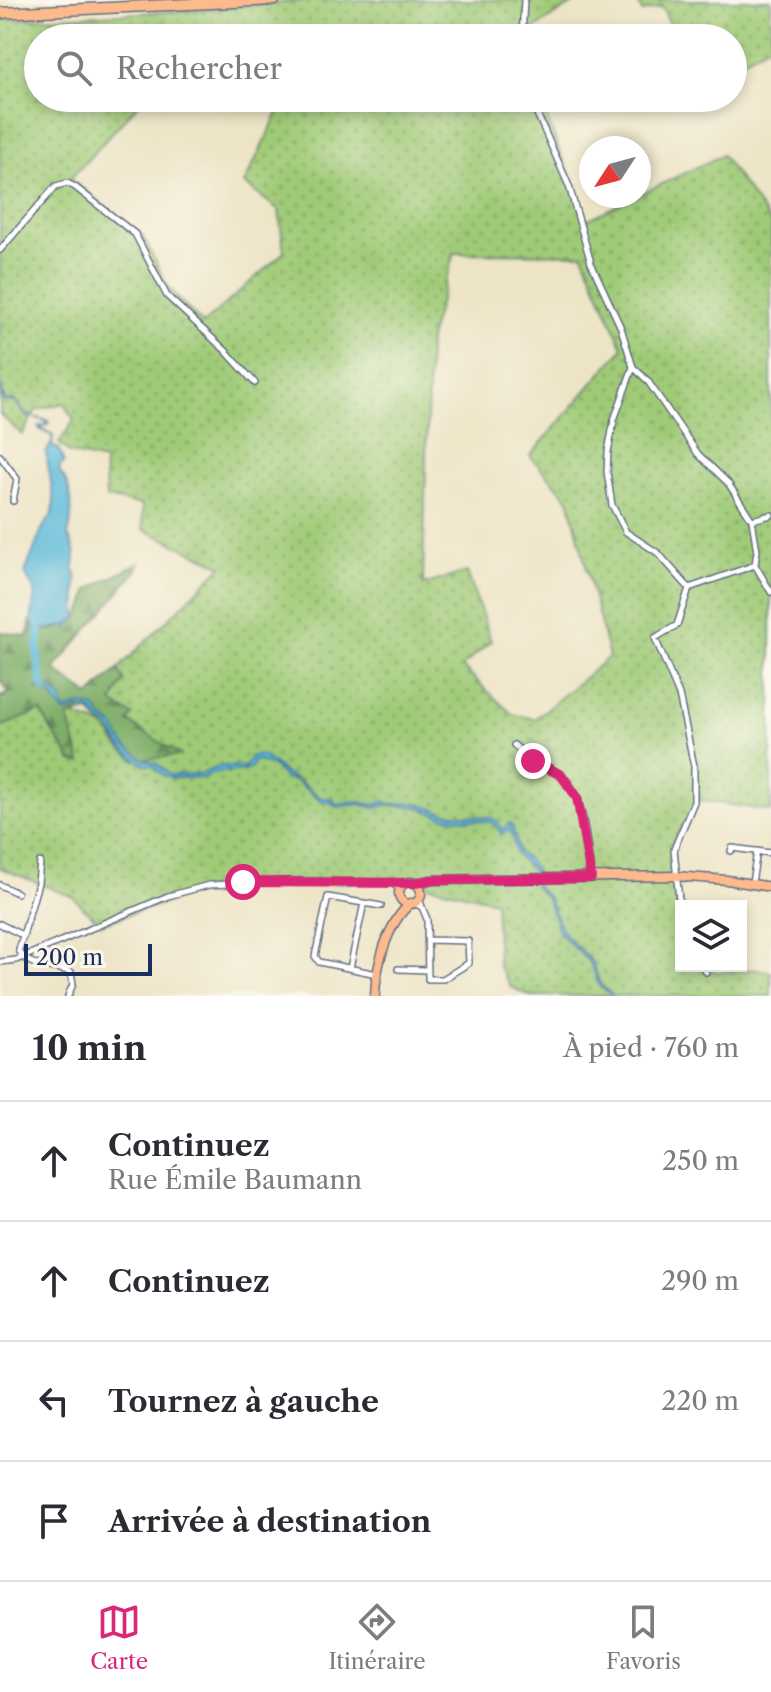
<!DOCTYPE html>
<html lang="fr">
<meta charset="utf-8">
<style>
:root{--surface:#fff;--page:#f2f2f3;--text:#2b2b33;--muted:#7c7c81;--line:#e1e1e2;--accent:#db2777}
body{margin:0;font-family:"Libre Caslon Text",serif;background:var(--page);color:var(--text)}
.controls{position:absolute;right:24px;bottom:24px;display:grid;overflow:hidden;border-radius:0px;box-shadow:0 4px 12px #0003}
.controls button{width:72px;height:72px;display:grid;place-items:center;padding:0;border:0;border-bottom:2px solid var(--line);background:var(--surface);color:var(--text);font:40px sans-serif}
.compass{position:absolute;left:579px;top:136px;width:72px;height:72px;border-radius:50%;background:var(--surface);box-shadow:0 4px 12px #0003;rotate:234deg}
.scale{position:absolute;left:24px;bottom:20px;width:128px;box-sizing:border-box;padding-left:8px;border:4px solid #1b2f5e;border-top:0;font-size:22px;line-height:28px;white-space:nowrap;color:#1b2f5e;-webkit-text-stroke:6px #fbf7ec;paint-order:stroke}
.stop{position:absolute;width:24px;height:24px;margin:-18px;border:6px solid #db2777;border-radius:50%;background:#fff}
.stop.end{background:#db2777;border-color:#fff;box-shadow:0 2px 8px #0008}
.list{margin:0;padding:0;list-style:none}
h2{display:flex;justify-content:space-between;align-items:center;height:104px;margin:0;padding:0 32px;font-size:34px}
h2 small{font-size:26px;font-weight:400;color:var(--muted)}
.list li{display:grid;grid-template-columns:52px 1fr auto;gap:24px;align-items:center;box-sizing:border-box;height:120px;padding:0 32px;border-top:2px solid var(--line)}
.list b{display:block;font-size:30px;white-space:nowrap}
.list p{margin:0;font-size:26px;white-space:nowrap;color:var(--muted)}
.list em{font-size:26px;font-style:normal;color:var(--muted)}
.icon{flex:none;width:44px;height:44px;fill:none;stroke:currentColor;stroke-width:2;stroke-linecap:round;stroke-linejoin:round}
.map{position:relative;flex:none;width:771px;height:996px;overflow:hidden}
.search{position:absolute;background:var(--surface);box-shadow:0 4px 12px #0003;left:24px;right:24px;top:24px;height:88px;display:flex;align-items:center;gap:20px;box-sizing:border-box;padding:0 28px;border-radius:44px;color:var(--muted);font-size:30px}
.sheet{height:584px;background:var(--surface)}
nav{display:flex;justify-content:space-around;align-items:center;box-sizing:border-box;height:112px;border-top:2px solid var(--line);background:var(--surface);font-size:22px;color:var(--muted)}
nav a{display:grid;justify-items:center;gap:4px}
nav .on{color:var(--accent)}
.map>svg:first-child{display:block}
.grass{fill:url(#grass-dots);stroke:#5d7c6a;stroke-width:2;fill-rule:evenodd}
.forest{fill:url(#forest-firs);stroke:#4d6e62;stroke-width:2}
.water{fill:#5bbada;stroke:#3b749c;stroke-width:2}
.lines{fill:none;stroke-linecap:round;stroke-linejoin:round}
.river{stroke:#5bbada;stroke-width:8}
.street-casing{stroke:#646e82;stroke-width:8}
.primary-casing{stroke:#646e82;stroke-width:11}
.highway-casing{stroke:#646e82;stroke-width:13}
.street{stroke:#fff;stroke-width:5}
.primary{stroke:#fcba8d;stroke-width:8}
.highway{stroke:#fcba8d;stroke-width:10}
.route{stroke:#db2777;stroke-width:10}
</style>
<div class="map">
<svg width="771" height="996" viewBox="0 0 771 996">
<defs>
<pattern id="grass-dots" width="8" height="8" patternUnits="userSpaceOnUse" patternTransform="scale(2)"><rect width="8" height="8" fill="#9fca76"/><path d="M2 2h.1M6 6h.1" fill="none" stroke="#81a464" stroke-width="1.8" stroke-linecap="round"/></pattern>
<pattern id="forest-firs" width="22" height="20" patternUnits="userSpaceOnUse" patternTransform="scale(2)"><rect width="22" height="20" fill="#7fae67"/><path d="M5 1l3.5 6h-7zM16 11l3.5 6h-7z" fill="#678e58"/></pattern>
</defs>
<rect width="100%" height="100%" fill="#fbf7ec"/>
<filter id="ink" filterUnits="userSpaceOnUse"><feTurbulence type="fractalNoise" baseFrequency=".0125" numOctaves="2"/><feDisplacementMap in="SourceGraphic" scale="16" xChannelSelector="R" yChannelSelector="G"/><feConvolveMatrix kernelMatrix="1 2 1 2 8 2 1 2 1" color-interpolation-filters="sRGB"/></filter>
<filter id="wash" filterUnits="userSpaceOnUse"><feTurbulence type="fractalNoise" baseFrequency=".006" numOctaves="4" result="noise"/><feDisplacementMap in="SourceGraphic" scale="32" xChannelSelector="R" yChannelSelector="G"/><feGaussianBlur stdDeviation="1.8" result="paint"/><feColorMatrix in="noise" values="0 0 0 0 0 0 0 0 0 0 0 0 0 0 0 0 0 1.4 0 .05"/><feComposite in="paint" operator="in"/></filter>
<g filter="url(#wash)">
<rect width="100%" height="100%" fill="#ede4c5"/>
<path class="grass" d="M 313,0 L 579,0 L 534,29 L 534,38 L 38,38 L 38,98 L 144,98 L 70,179 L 143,236 L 168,288 L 203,324 L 284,252 L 279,210 L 244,184 L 285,98 L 539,98 L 587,220 L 722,155 L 771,223 L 771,439 L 769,442 L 771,445 L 771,811 L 698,800 L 671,844 L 673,880 L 681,928 L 681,966 L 706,966 L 716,972 L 758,969 L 771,972 L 771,996 L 530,996 L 511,987 L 498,965 L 495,901 L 396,878 L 303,886 L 203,890 L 101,924 L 73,897 L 0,868 L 0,697 L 10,693 L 106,727 L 117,745 L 135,760 L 179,755 L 127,721 L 132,716 L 111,703 L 124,680 L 118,669 L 222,566 L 143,529 L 142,505 L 106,498 L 104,461 L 70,453 L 59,443 L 74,420 L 63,403 L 36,410 L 22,435 L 0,414 L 0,20 L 202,10 ZM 454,253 L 583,254 L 623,348 L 530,456 L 569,499 L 609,657 L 535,719 L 512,714 L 462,667 L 491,641 L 467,572 L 423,585 L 429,339 Z
M 637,0 L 771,0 L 771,44 L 733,66 L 733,38 L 676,38 L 662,7 L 642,12 Z"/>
<path class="forest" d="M 139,563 L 136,572 L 54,669 L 89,696 L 118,669 L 124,680 L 112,703 L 133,715 L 128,722 L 180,755 L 136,760 C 117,745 106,727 88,711 L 68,717 L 81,763 L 72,761 C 62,744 49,729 41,711 L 0,727 L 0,699 L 9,693 L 0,679 L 0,632 L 26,636 L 28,634 L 30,623 L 40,631 C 71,629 83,621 88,590 Z"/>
<path class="water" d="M 0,384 L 5,400 L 16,400 L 26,415 L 49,421 L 48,425 L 40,428 L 53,435 L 52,446 L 59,449 L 64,463 L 60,466 L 60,473 C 74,487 73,517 68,536 C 75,547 77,558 73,570 L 76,573 L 77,618 L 69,623 L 69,628 L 68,629 L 68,625 L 49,629 L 35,628 L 31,621 L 35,592 L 25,573 L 42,529 L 53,513 L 54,501 L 46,453 L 52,442 L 52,436 L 39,429 L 39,426 L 46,425 L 47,422 L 35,417 L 27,417 L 15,402 L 3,401 Z
M 46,686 L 61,698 L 64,710 L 83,705 L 96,708 L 100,716 L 114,727 L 125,746 L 145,760 L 156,763 L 170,775 L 202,774 L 220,766 L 245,767 L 251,756 C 268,752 276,769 289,776 C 301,782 310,789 321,798 L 331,798 L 336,804 L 355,801 L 374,805 L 384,801 L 389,804 L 416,803 L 446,813 L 492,818 L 498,822 L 502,830 L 510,823 L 513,828 L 519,853 C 532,863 539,869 537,887 L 549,898 L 563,933 L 592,962 L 601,985 L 613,996 L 600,987 L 590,963 L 560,934 L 547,898 L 535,887 L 535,873 L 517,856 L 510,829 L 502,834 L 492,822 L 445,817 L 418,807 L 385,805 L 375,808 L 358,804 L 337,807 L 330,802 L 322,802 L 296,781 L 286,779 L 273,766 L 255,760 L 250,769 C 231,774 222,767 203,778 C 183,775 167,786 153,765 L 145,765 L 123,749 L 110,728 L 95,717 L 93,711 L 80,708 L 64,713 C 52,699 58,695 37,689 Z"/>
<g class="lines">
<path class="river" d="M 40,630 C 36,649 38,670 44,688"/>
</g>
</g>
<g filter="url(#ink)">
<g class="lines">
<defs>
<path id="street" d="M 522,38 L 524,0
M 530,98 L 569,186 L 591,263 L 621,328 L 633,367 L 614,420 L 608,452 L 607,472 L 612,505 L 626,532 L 658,553 L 689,588
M 0,250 L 56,186 L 67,183 L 75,187 L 135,234 L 167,296 L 226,351 L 255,383
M 633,367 L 647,380 L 698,454 L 728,483 L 752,520
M 0,456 L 17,479 L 13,501
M 755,565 L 771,592
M 514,745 C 528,759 547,764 562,776 C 585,794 587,849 591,878
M 731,851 L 732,848 L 771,853
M 40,862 L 38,883 L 19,950 C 26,969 54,965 71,972 L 73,984 L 68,996
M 391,882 L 400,889
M 752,883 L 757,851
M 0,885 L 17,893
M 414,903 L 422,907 L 419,898
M 422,907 L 427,919 L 428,979 L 443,979 L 469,963 L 468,941 L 429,940
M 681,921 L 674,849 L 694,802 L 694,766 L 679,695 L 655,638 L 677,625 L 689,588 L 755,565 L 757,551 L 752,520 L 771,515
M 0,924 L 24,936
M 0,962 L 16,960 L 168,896 L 209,885 L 290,881 L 405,883
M 701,966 L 706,972
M 350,968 L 364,903
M 398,969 L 427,970
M 377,974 L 319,962 L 315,956 L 328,897 L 381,906"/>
<path id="primary" d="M399 893a11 11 0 1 1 22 0a11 11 0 1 1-22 0Z
M 415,883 L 432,880 L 675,876 L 727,880 L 771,887
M 375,996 C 376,966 387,923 411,903"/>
<path id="highway" d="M 0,13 L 275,0"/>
</defs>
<use href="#street" class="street-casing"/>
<use href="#primary" class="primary-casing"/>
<use href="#highway" class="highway-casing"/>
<use href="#street" class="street"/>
<use href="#primary" class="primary"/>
<use href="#highway" class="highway"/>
</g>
</g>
<g class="lines" filter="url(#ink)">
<path class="route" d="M 243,882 L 415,883 L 432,880 L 591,878 L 577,797 L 561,775 L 533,761"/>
</g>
</svg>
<div class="controls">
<button><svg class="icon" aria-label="layers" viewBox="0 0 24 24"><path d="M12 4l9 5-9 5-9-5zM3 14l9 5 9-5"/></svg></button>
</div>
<svg class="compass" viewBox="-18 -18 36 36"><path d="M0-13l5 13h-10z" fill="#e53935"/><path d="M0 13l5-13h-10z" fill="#7c7c81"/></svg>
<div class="scale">200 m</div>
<div class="stop" style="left:243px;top:882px"></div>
<div class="stop end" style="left:533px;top:761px"></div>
<div class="search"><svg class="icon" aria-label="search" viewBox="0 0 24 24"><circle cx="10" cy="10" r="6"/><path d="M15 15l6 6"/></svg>Rechercher</div>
</div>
<section class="sheet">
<h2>10 min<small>À pied · 760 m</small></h2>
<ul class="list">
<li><svg class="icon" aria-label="ahead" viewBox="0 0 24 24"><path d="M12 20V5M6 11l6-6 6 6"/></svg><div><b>Continuez</b><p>Rue Émile Baumann</p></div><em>250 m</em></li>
<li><svg class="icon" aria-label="ahead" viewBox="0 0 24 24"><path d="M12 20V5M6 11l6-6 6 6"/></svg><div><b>Continuez</b></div><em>290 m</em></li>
<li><svg class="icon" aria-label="left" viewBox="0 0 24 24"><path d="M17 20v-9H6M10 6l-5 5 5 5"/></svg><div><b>Tournez à gauche</b></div><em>220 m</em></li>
<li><svg class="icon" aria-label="arrive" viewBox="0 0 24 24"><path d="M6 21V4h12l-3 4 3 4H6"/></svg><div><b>Arrivée à destination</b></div></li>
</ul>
</section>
<nav>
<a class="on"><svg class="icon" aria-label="map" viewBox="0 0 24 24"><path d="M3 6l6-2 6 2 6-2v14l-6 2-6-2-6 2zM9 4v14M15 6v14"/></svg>Carte</a>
<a><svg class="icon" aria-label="directions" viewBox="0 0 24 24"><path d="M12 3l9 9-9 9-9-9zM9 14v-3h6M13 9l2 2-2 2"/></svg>Itinéraire</a>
<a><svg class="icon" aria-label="saved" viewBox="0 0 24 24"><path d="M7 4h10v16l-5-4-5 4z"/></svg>Favoris</a>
</nav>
